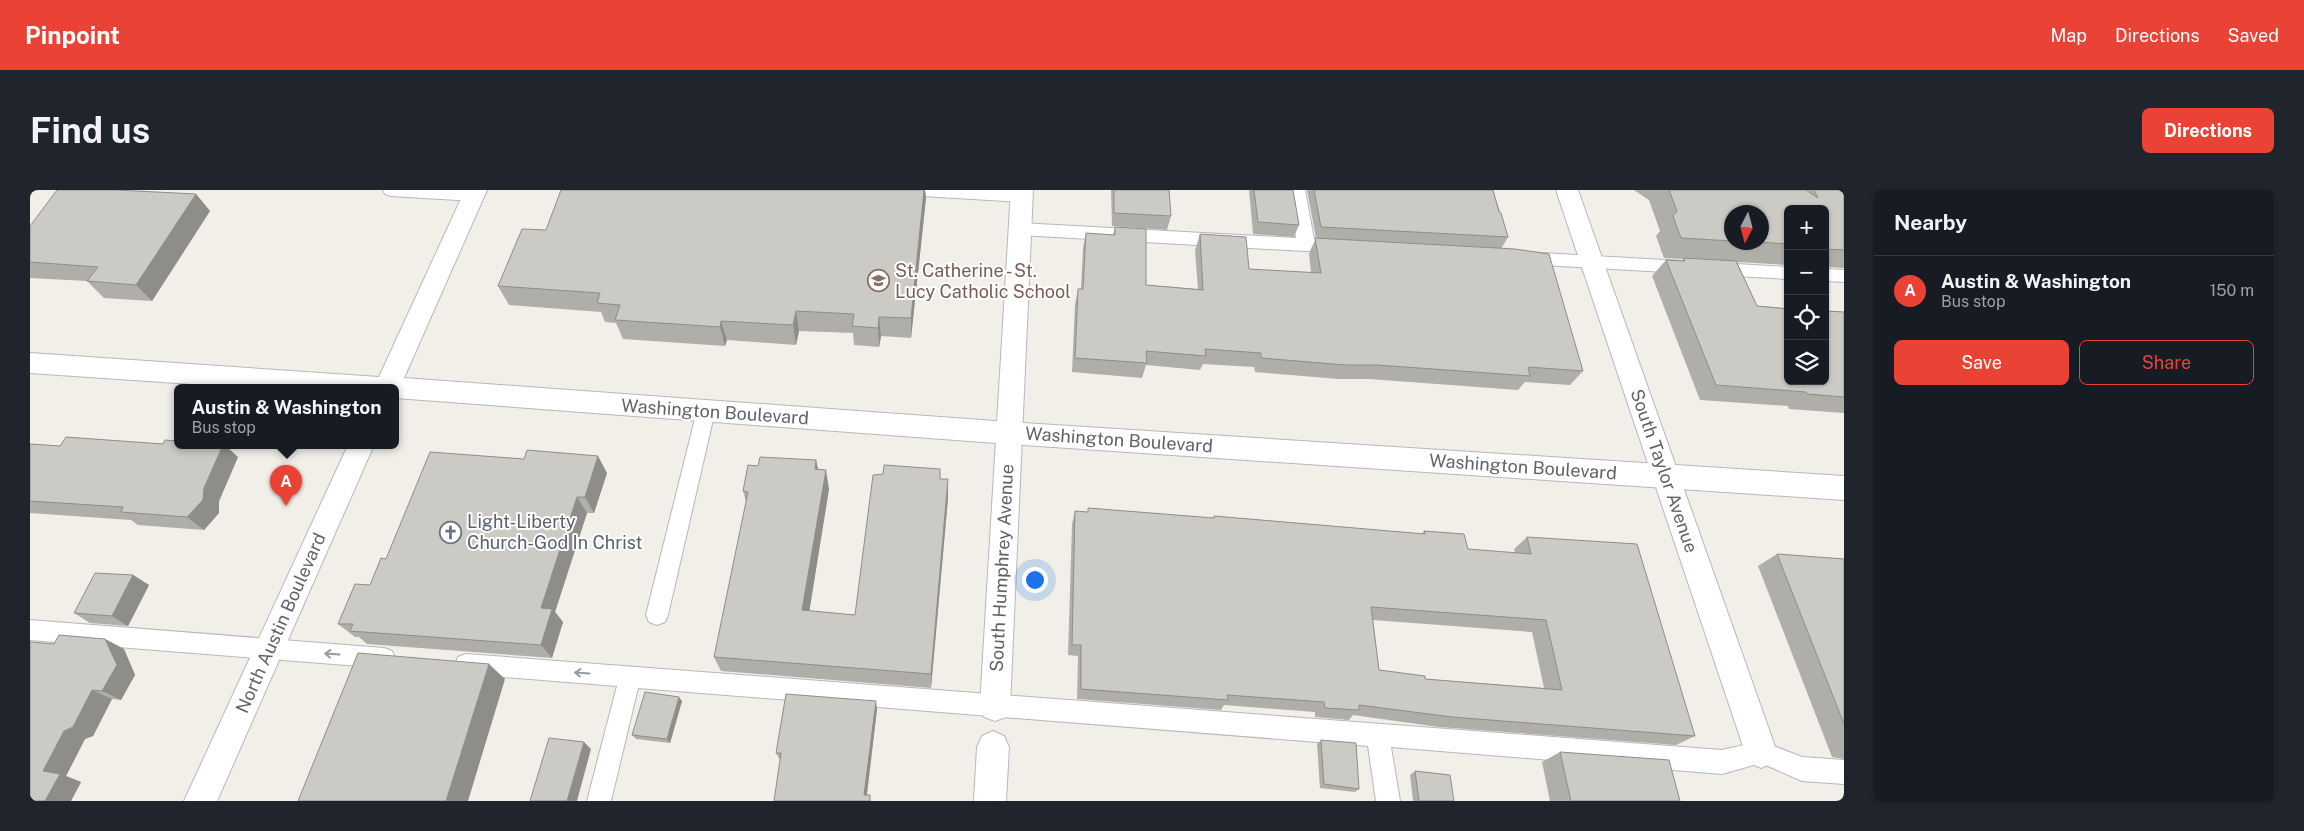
<!DOCTYPE html>
<meta charset="utf-8">
<style>
:root{--surface:#171b24;--page:#20242c;--text:#f1f3f6;--muted:#9ea1a6;--line:#363941;--accent:#ea4335}
body{margin:0;font-family:"Public Sans",sans-serif;background:var(--page);color:var(--text)}
.controls{position:absolute;right:15px;top:15px;display:grid;overflow:hidden;border-radius:8px;box-shadow:0 1px 4px #0004}
.controls button{width:45px;height:45px;display:grid;place-items:center;padding:0;border:0;border-bottom:1px solid var(--line);background:var(--surface);color:var(--text);font:25px sans-serif}
.compass{position:absolute;left:1694px;top:15px;width:45px;height:45px;border-radius:50%;background:var(--surface);box-shadow:0 1px 4px #0004;rotate:186deg}
.you{position:absolute;left:1004px;top:389px;width:18px;height:18px;margin:-12px;border:4px solid #fff;border-radius:50%;background:#1a73e8;box-shadow:0 0 0 8px #1a73e833}
.badge{display:grid;place-items:center;width:32px;height:32px;border-radius:50%;background:var(--accent);color:#fff;font-size:16px;font-weight:700}
.pin{position:absolute;translate:-50% -41px;filter:drop-shadow(0 1px 2px #0008)}
.pin::after{content:'';position:absolute;top:26px;width:18px;height:15px;background:inherit;clip-path:polygon(0 0,100% 0,50% 100%)}
.popup{position:absolute;left:144px;top:194px;width:225px;height:65px;box-sizing:border-box;display:grid;place-content:center;border-radius:8px;background:var(--surface);filter:drop-shadow(0 1px 4px #0005);font-size:16px;white-space:nowrap;color:var(--muted)}
.popup b{font-size:19px;color:var(--text)}
.popup::after{content:'';position:absolute;left:50%;top:100%;margin-left:-10px;border:10px solid transparent;border-top-color:var(--surface)}
.list{margin:0;padding:0;list-style:none}
h2{display:flex;justify-content:space-between;align-items:center;height:65px;margin:0;padding:0 20px;font-size:21px}
h2 small{font-size:16px;font-weight:400;color:var(--muted)}
.list li{display:grid;grid-template-columns:32px 1fr auto;gap:15px;align-items:center;box-sizing:border-box;height:70px;padding:0 20px;border-top:1px solid var(--line)}
.list b{display:block;font-size:19px;white-space:nowrap}
.list p{margin:0;font-size:16px;white-space:nowrap;color:var(--muted)}
.list em{font-size:16px;font-style:normal;color:var(--muted)}
.actions{display:flex;gap:10px;padding:15px 20px}
.actions a{flex:1;padding:11px 0;border:1px solid var(--accent);border-radius:8px;text-align:center;font-size:18px;color:var(--accent)}
.actions .main{background:var(--accent);color:#fff}
.icon{flex:none;width:28px;height:28px;fill:none;stroke:currentColor;stroke-width:2;stroke-linecap:round;stroke-linejoin:round}
.map{position:relative;flex:none;width:1814px;height:611px;overflow:hidden;border-radius:8px}
header{display:flex;align-items:center;gap:30px;box-sizing:border-box;height:70px;padding:0 25px;background:var(--accent);color:#fff}
header strong{font-size:24px}
nav{display:flex;gap:28px;margin-inline-start:auto;font-size:18px}
.intro{display:flex;align-items:center;justify-content:space-between;box-sizing:border-box;height:120px;padding:0 30px}
h1{margin:0;font-size:35px}
.button{padding:12px 22px;border-radius:8px;background:var(--accent);color:#fff;font-size:18px;font-weight:700}
main{display:flex;gap:30px;padding:0 30px}
aside{flex:1;background:var(--surface);border-radius:8px;box-shadow:0 1px 4px #0004}
.map>svg:first-child{display:block}
.lines{fill:none;stroke-linecap:round;stroke-linejoin:round}
.service-casing{stroke:#b5b8bc;stroke-width:2}
.minor-casing{stroke:#b5b8bc;stroke-width:2}
.tertiary-casing{stroke:#b5b8bc;stroke-width:2}
.service{fill:#fff;fill-rule:evenodd}
.minor{fill:#fff;fill-rule:evenodd}
.tertiary{fill:#fff;fill-rule:evenodd}
.wall{fill:#afaea9;fill-rule:evenodd}
.shaded-wall{fill:#8f8d8a}
.building{fill:#cccac5;stroke:#8f8d8a;fill-rule:evenodd}
.oneway{stroke:#979a9d}
.labels{text-anchor:middle;stroke-width:4;stroke-linejoin:round;paint-order:stroke}
.education-label{font-size:18px;fill:#785e54;stroke:#fff;text-anchor:start}
.street-label{font-size:18px;fill:#5f6368;stroke:#fff}
.worship-label{font-size:18px;fill:#5b616d;stroke:#fff;text-anchor:start}
</style>
<header>
<strong>Pinpoint</strong>
<nav><a>Map</a><a>Directions</a><a>Saved</a></nav>
</header>
<div class="intro"><h1>Find us</h1><a class="button">Directions</a></div>
<main>
<div class="map">
<svg width="1814" height="611" viewBox="0 0 1814 611">
<rect width="100%" height="100%" fill="#f1efe8"/>
<g class="lines">
<defs>
<path id="service" d="M 353,0 L 447,0 L 452,5 L 450,9 L 444,11 L 361,6 L 355,4 Z
M 884,0 L 987,0 L 997,2 L 999,6 L 997,10 L 991,12 L 892,6 L 886,4 Z
M 1259,0 L 1275,0 L 1284,49 L 1316,53 L 1319,57 L 1316,61 L 1310,63 L 990,45 L 984,43 L 982,39 L 984,35 L 990,33 L 1266,48 Z
M 1494,62 L 1758,77 L 1758,89 L 1494,74 L 1488,72 L 1485,68 L 1488,64 Z
M 1795,79 L 1814,80 L 1814,92 L 1795,91 Z
M 676,213 L 683,216 L 685,221 L 638,425 L 635,432 L 627,435 L 619,432 L 616,425 L 667,221 L 669,216 Z
M 0,430 L 354,458 L 362,461 L 365,468 L 362,475 L 354,478 L 0,450 Z
M 436,464 L 1692,560 L 1731,551 L 1772,567 L 1814,570 L 1814,594 L 1772,591 L 1731,573 L 1692,584 L 1361,557 L 1370,611 L 1346,611 L 1338,556 L 608,498 L 581,611 L 557,611 L 587,496 L 436,484 L 428,481 L 425,474 L 428,467 Z"/>
<path id="minor" d="M 981,0 L 1003,0 L 980,516 L 976,527 L 965,531 L 954,527 L 950,516 Z
M 1526,0 L 1548,0 L 1747,562 L 1742,573 L 1731,578 L 1720,573 L 1715,562 Z
M 963,541 L 974,546 L 979,557 L 976,611 L 944,611 L 947,557 L 952,546 Z"/>
<path id="tertiary" d="M 435,0 L 457,0 L 374,188 L 979,232 L 1814,286 L 1814,310 L 979,254 L 365,208 L 365,197 L 205,197 L 0,183 L 0,163 L 349,187 Z
M 318,255 L 344,255 L 187,611 L 154,611 Z"/>
</defs>
<use href="#service" class="service-casing"/>
<use href="#minor" class="minor-casing"/>
<use href="#tertiary" class="tertiary-casing"/>
<use href="#service" class="service"/>
<use href="#minor" class="minor"/>
<use href="#tertiary" class="tertiary"/>
</g>
<path class="wall" d="M 531,0 L 895,0 L 896,8 L 881,148 L 851,146 L 849,157 L 824,155 L 823,143 L 769,141 L 766,155 L 697,150 L 695,156 L 593,149 L 586,133 L 575,132 L 571,122 L 479,115 L 468,96 L 516,40 Z
M 1081,0 L 1139,0 L 1141,26 L 1137,40 L 1082,36 Z
M 1219,0 L 1263,0 L 1269,35 L 1264,47 L 1223,44 Z
M 1277,0 L 1463,0 L 1478,47 L 1471,59 L 1553,181 L 1540,195 L 1495,192 L 1488,200 L 1339,189 L 1308,189 L 1225,182 L 1224,177 L 1173,174 L 1170,180 L 1116,175 L 1112,188 L 1042,182 L 1045,114 L 1048,99 L 1051,99 L 1053,58 L 1056,43 L 1083,45 L 1085,37 L 1116,95 L 1168,99 L 1165,60 L 1170,44 L 1219,79 L 1281,83 L 1279,63 L 1286,48 Z
M 1604,0 L 1814,0 L 1814,78 L 1796,77 L 1795,78 L 1795,19 L 1758,19 L 1758,75 L 1707,72 L 1727,116 L 1814,122 L 1814,223 L 1759,219 L 1758,216 L 1670,210 L 1622,86 L 1636,70 L 1652,71 L 1653,69 L 1634,68 L 1626,46 L 1630,41 L 1619,10 ZM 1702,22 L 1732,52 L 1702,52 Z
M 166,4 L 180,21 L 122,111 L 74,108 L 57,91 L 0,88 L 0,36 Z
M 0,254 L 208,267 L 189,311 L 189,323 L 174,340 L 108,335 L 101,330 L 0,323 Z
M 786,270 L 788,280 L 799,299 L 779,421 L 825,425 L 910,289 L 918,289 L 918,308 L 901,498 L 691,481 L 684,467 L 716,312 L 713,301 L 728,276 Z
M 577,283 L 564,323 L 557,323 L 525,422 L 533,432 L 522,468 L 337,454 L 329,447 L 325,447 L 308,434 L 340,395 Z
M 1058,318 L 1183,328 L 1184,326 L 1392,344 L 1394,341 L 1438,359 L 1485,363 L 1484,359 L 1497,347 L 1665,546 L 1646,555 L 1409,537 L 1323,525 L 1319,530 L 1285,527 L 1285,522 L 1194,515 L 1191,520 L 1047,509 L 1048,466 L 1038,465 L 1042,334 L 1045,321 L 1058,322 ZM 1343,430 L 1502,442 L 1514,498 L 1395,489 L 1349,480 Z
M 1747,364 L 1814,369 L 1814,569 L 1802,567 L 1728,376 Z
M 103,385 L 119,395 L 98,436 L 60,433 L 44,423 Z
M 75,449 L 94,459 L 105,485 L 91,510 L 82,509 L 63,546 L 55,549 L 36,586 L 51,592 L 41,611 L 0,611 L 24,454 Z
M 652,511 L 640,553 L 606,549 L 602,545 Z
M 847,519 L 837,605 L 841,611 L 750,570 L 746,563 Z
M 1291,550 L 1329,599 L 1325,602 L 1290,598 L 1287,554 Z
M 1530,562 L 1650,611 L 1520,611 L 1512,572 Z
M 1385,581 L 1424,611 L 1383,611 L 1380,585 Z"/>
<path class="shaded-wall" d="M 894,0 L 895,0 L 896,8 L 881,148 L 881,128 Z
M 166,4 L 180,21 L 122,111 L 106,95 Z
M 766,121 L 769,141 L 766,155 L 763,135 Z
M 849,127 L 851,146 L 849,157 L 848,138 Z
M 691,131 L 697,150 L 695,156 L 690,137 Z
M 193,255 L 195,255 L 208,267 L 189,311 L 189,323 L 174,340 L 157,327 L 174,298 Z
M 568,266 L 577,283 L 564,323 L 555,307 Z
M 786,270 L 790,289 L 785,279 Z
M 796,280 L 799,299 L 777,436 L 772,420 Z
M 918,289 L 918,308 L 901,498 L 901,484 Z
M 547,307 L 557,323 L 525,422 L 533,432 L 522,468 L 511,455 L 511,418 Z
M 103,385 L 119,395 L 98,436 L 82,426 Z
M 75,449 L 94,459 L 105,485 L 91,510 L 72,501 Z
M 459,474 L 475,489 L 438,611 L 416,611 Z
M 62,500 L 82,509 L 63,546 L 55,549 L 36,586 L 51,592 L 41,611 L 15,611 L 13,581 L 34,541 Z
M 649,507 L 652,511 L 640,553 L 637,549 Z
M 846,511 L 847,519 L 836,611 L 834,605 Z
M 554,552 L 561,559 L 547,611 L 537,611 Z"/>
<path class="building" d="M 27,0 L 86,0 L 166,4 L 106,95 L 57,91 L 68,77 L 0,72 L 0,36 Z
M 531,0 L 894,0 L 881,128 L 849,127 L 848,138 L 822,136 L 824,124 L 766,121 L 763,135 L 691,131 L 690,137 L 585,130 L 590,115 L 567,113 L 570,103 L 468,96 L 492,39 L 516,40 Z
M 1084,0 L 1139,0 L 1141,26 L 1084,23 Z
M 1224,0 L 1263,0 L 1269,35 L 1228,32 Z
M 1284,0 L 1463,0 L 1469,22 L 1471,23 L 1478,47 L 1291,37 Z
M 1639,0 L 1776,0 L 1788,8 L 1784,0 L 1814,0 L 1814,60 L 1795,59 L 1795,19 L 1758,19 L 1758,54 L 1729,52 L 1732,52 L 1732,22 L 1702,22 L 1702,51 L 1651,48 L 1643,26 L 1647,21 Z
M 1085,37 L 1116,39 L 1116,95 L 1173,100 L 1170,44 L 1216,47 L 1219,79 L 1291,83 L 1285,48 L 1485,59 L 1519,64 L 1553,181 L 1498,177 L 1500,186 L 1347,175 L 1316,175 L 1231,168 L 1231,163 L 1175,159 L 1176,166 L 1116,161 L 1117,173 L 1045,168 L 1048,99 L 1053,99 L 1056,43 L 1085,45 Z
M 1654,68 L 1706,71 L 1727,116 L 1758,119 L 1758,191 L 1795,191 L 1795,121 L 1814,122 L 1814,207 L 1777,204 L 1776,202 L 1686,195 L 1636,70 L 1655,71 Z
M 36,247 L 133,254 L 135,250 L 147,251 L 147,255 L 193,255 L 174,298 L 173,310 L 157,327 L 91,322 L 93,317 L 0,311 L 0,254 L 30,256 Z
M 497,260 L 568,266 L 555,307 L 547,307 L 511,418 L 522,419 L 511,455 L 320,441 L 323,434 L 308,434 L 325,394 L 340,395 L 351,368 L 356,369 L 400,262 L 494,269 Z
M 730,267 L 786,270 L 785,279 L 796,280 L 772,420 L 825,425 L 843,285 L 853,284 L 854,275 L 910,279 L 910,289 L 918,289 L 901,484 L 684,467 L 718,302 L 713,301 L 718,275 L 728,276 Z
M 1058,318 L 1184,328 L 1184,326 L 1395,344 L 1394,341 L 1434,344 L 1438,359 L 1501,364 L 1497,347 L 1607,354 L 1665,546 L 1422,527 L 1329,515 L 1329,520 L 1295,518 L 1294,512 L 1197,505 L 1198,510 L 1051,499 L 1051,455 L 1042,455 L 1045,321 L 1058,322 ZM 1341,417 L 1516,430 L 1532,500 L 1395,489 L 1395,486 L 1349,480 Z
M 1747,364 L 1814,369 L 1814,534 Z
M 65,383 L 103,385 L 82,426 L 44,423 Z
M 29,445 L 75,449 L 87,475 L 72,501 L 62,500 L 43,537 L 34,541 L 13,581 L 30,584 L 15,611 L 0,611 L 0,452 L 24,454 Z
M 328,463 L 459,474 L 416,611 L 268,611 Z
M 615,502 L 649,507 L 637,549 L 602,545 Z
M 756,504 L 846,511 L 834,605 L 840,605 L 840,611 L 744,611 L 751,563 L 746,563 Z
M 519,548 L 554,552 L 537,611 L 500,611 Z
M 1291,550 L 1326,553 L 1329,599 L 1294,594 Z
M 1530,562 L 1639,570 L 1650,611 L 1541,611 Z
M 1385,581 L 1420,585 L 1424,611 L 1389,611 Z"/>
<defs><path id="oneway-shaft" d="M-6 0H5M1.5-3L5.5 0L1.5 3" fill="none" stroke-width="1.6" stroke-linecap="round" stroke-linejoin="round" transform="scale(1.25)"/></defs>
<g class="oneway">
<use href="#oneway-shaft" transform="translate(302 464) rotate(-176)"/>
<use href="#oneway-shaft" transform="translate(552 483) rotate(-176)"/>
</g>
<defs>
<symbol id="school-ring" viewBox="-11 -11 22 22"><circle r="9.5" fill="#fff" stroke="#8d6e63" stroke-width="1.5"/><path d="M0-5L7-2L0 1L-7-2ZM-4 1L0 2.5L4 1V4Q0 6-4 4Z" fill="#8d6e63"/></symbol>
<symbol id="church-ring" viewBox="-11 -11 22 22"><circle r="9.5" fill="#fff" stroke="#6b7280" stroke-width="1.5"/><path d="M-1.2-6h2.4v3.5h3.3v2.4h-3.3V6h-2.4V-.1h-3.3v-2.4h3.3Z" fill="#6b7280"/></symbol>
</defs>
<g fill-rule="evenodd">
<use href="#school-ring" x="836" y="78" width="25" height="25"/>
<use href="#church-ring" x="408" y="330" width="25" height="25"/>
</g>
<g class="labels">
<g class="education-label">
<text x="865" y="87">St. Catherine - St.<tspan x="865" dy="21">Lucy Catholic School</tspan></text>
</g>
<g class="street-label">
<text transform="translate(685 222) rotate(4)" y="6">Washington Boulevard</text>
<text transform="translate(1089 250) rotate(4)" y="6">Washington Boulevard</text>
<text transform="translate(1493 277) rotate(4)" y="6">Washington Boulevard</text>
<text transform="translate(1634 281) rotate(71)" y="6">South Taylor Avenue</text>
<text transform="translate(972 378) rotate(-87)" y="6">South Humphrey Avenue</text>
<text transform="translate(251 433) rotate(-66)" y="6">North Austin Boulevard</text>
</g>
<g class="worship-label">
<text x="437" y="338">Light-Liberty<tspan x="437" dy="21">Church-God In Christ</tspan></text>
</g>
</g>
</svg>
<div class="controls">
<button>+</button>
<button>−</button>
<button><svg class="icon" aria-label="locate" viewBox="0 0 24 24"><circle cx="12" cy="12" r="6"/><path d="M12 2v4M12 18v4M2 12h4M18 12h4"/></svg></button>
<button><svg class="icon" aria-label="layers" viewBox="0 0 24 24"><path d="M12 4l9 5-9 5-9-5zM3 14l9 5 9-5"/></svg></button>
</div>
<svg class="compass" viewBox="-18 -18 36 36"><path d="M0-13l5 13h-10z" fill="#e53935"/><path d="M0 13l5-13h-10z" fill="#9ea1a6"/></svg>
<div class="you"></div>
<div class="pin badge" style="left:256px;top:316px">A</div>
<div class="popup"><b>Austin &amp; Washington</b>Bus stop</div>
</div>
<aside>
<h2>Nearby<small></small></h2>
<ul class="list">
<li><span class="badge">A</span><div><b>Austin &amp; Washington</b><p>Bus stop</p></div><em>150 m</em></li>
</ul>
<div class="actions"><a class="main">Save</a><a>Share</a></div>
</aside>
</main>
